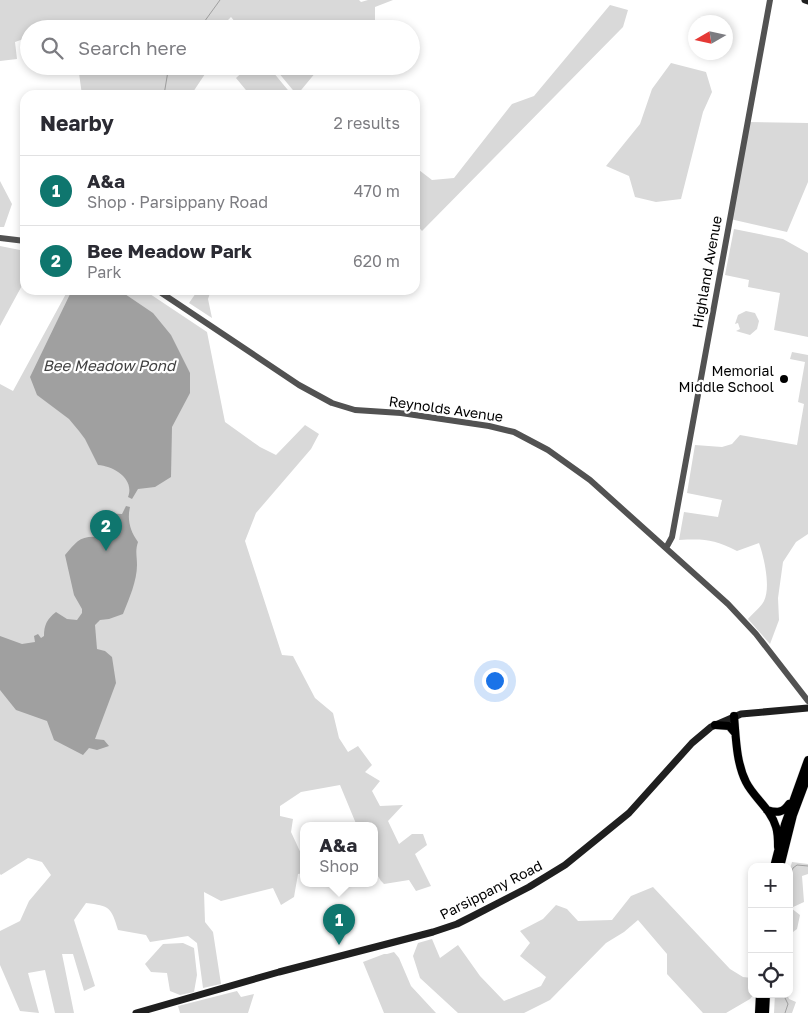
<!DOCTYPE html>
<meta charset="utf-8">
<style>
:root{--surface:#fff;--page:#f7f7f7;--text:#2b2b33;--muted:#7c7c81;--line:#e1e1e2;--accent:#0f766e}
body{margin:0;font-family:"Golos Text",sans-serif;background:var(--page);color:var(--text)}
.controls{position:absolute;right:15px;bottom:15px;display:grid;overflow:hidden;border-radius:10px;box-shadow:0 2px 8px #0003}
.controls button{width:45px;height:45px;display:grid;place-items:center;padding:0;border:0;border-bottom:1px solid var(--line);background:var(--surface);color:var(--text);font:25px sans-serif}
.compass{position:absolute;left:688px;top:15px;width:45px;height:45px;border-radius:50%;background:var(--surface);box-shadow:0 2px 8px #0003;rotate:261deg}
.you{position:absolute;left:494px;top:680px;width:18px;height:18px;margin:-12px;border:4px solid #fff;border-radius:50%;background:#1a73e8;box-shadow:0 0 0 8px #1a73e833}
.badge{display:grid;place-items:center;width:32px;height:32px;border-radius:50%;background:var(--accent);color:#fff;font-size:16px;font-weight:700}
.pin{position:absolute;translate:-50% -41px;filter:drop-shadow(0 1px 2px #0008)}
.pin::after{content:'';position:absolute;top:26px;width:18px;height:15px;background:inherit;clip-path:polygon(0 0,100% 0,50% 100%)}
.popup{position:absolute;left:300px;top:822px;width:78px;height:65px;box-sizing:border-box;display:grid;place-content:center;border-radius:10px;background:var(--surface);filter:drop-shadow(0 1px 4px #0005);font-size:16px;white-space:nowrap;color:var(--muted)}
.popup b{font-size:19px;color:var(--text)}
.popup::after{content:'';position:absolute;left:50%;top:100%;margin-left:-10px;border:10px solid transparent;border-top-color:var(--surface)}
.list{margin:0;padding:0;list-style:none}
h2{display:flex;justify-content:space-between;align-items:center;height:65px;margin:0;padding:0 20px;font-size:21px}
h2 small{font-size:16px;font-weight:400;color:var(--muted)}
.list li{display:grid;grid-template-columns:32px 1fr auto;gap:15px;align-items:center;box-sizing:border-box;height:70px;padding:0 20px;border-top:1px solid var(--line)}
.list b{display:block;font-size:19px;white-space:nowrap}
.list p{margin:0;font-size:16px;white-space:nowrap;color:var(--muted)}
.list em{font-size:16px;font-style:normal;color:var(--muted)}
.icon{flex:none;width:28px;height:28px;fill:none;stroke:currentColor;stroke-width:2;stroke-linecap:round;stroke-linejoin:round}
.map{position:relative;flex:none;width:808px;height:1013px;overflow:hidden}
.search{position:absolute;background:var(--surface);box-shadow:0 2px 8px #0003;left:20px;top:20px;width:400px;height:55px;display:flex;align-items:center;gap:12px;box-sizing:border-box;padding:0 18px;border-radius:28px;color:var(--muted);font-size:19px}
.panel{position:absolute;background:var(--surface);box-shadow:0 2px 8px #0003;left:20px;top:90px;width:400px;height:205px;border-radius:15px}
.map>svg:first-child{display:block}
.green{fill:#d9d9d9}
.water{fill:#a0a0a0}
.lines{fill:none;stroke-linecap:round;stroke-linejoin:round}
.stream{stroke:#a0a0a0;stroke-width:1}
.primary-casing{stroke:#dbdbdb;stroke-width:9}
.tertiary{stroke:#525252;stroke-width:6}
.secondary{stroke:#1f1f1f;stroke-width:7}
.primary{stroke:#000;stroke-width:8}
.poi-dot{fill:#000;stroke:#fff;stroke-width:2}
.labels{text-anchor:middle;stroke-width:4.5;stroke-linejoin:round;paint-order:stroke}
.street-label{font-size:14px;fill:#000;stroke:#fff}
.poi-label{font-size:14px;fill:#000;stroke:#fff;text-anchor:end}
.water-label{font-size:15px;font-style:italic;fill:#414141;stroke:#fff}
</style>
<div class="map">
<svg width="808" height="1013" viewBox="0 0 808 1013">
<rect width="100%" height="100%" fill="#fff"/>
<path class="green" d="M 0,0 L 359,0 L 361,2 L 368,0 L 393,0 L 375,7 L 375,20 L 369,29 L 241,29 L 231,17 L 219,29 L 29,29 L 29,37 L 15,42 L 17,59 L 0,61 Z
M 610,5 L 628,10 L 623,27 L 422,231 L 415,223 L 415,167 L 432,180 L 454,178 L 512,104 L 534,96 Z
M 671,63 L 706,72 L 712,92 L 703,112 L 681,199 L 656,202 L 635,197 L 629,176 L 606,166 L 640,124 L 652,89 Z
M 78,66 L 207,66 L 207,71 L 191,95 L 82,95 Z
M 249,66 L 268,66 L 292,95 L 250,95 L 236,78 Z
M 273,66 L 321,66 L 297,95 Z
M 747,122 L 808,123 L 808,182 L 787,232 L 730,219 Z
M 0,181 L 12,204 L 4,227 L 0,227 Z
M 734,229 L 783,239 L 808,253 L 808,337 L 774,330 L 780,293 L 748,287 L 749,280 L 725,275 Z
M 0,246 L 25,251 L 23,264 L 25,269 L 25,280 L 0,326 Z
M 68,290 L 144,290 L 207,332 L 225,422 L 260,447 L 276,455 L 305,425 L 319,434 L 311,449 L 256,513 L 245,541 L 282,655 L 293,656 L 315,698 L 333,713 L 339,738 L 348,752 L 358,746 L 372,765 L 365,772 L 380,781 L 372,791 L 380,806 L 403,805 L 388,821 L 399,844 L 412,834 L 423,834 L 427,845 L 415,854 L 431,886 L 416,891 L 409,880 L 384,884 C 369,870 374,846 374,826 L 357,826 L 340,785 L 301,792 L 280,806 L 280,816 L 293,819 L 291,832 L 304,860 L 304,873 L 298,874 L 294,897 L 281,905 L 273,888 L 221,901 L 204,892 L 205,922 L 213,932 L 221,984 L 203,988 L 197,943 L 188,936 L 150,942 L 146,935 L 118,930 C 111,907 110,906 86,903 L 74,920 L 95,986 L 84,991 L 73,954 L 62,954 L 74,1013 L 55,1013 L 45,970 L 28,973 L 39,1013 L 20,1011 L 0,965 L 0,931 L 20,921 L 29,901 L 51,875 L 42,862 L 28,858 L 1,875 L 0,874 L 0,384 L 13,391 Z
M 198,290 L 211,290 L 208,299 L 212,318 L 189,303 Z
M 746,311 L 755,313 L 759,321 L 757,329 L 750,335 L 736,331 L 740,329 L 738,323 L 735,324 L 738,315 Z
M 792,352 L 808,355 L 808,534 L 796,542 L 783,562 L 778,598 L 779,620 L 770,644 L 748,619 C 753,613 761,607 764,601 C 771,587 764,557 759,543 L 737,551 C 713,539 705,539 679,540 L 684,512 L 718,517 L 722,500 L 687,493 L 695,445 L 722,447 L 732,444 L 740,435 L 797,445 L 804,404 L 798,402 L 805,362 L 790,359 Z
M 792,862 L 808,864 L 808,874 L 802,876 L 804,902 L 791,908 L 800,915 L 797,929 L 789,935 L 789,872 Z
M 653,887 L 730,969 L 743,977 L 752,978 L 752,994 L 754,994 L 750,999 L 726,1013 L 703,1013 L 667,974 L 667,954 L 638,920 L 624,932 L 606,943 L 550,1000 L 524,1013 L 458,1013 L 420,978 L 413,956 L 418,943 L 432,939 L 440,958 L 458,945 L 480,976 L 504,1001 L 541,986 L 546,977 L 520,956 L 530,943 L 520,931 L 543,919 L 556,905 L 567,909 L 578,921 L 612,920 L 631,896 Z
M 183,943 L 194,948 L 197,975 L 194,992 L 180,995 L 170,991 L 167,973 L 151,972 L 145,964 L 163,944 Z
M 394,952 L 399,958 L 411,986 L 436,1013 L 384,1013 L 363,962 L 384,954 L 387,954 Z
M 237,991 L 241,997 L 254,994 L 248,1013 L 180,1013 L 178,1006 Z
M 775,994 L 787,994 L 789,999 L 796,1002 L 792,1013 L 774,1013 Z"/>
<path class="water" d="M 72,290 L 119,290 L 153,313 L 171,335 L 190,373 L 190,393 L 172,427 L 171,477 L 155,487 L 138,489 L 132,499 L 128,497 C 135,479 114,466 98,465 L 85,439 L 79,431 L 69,419 L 37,395 L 30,377 Z
M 126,506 L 130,507 C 127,520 130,531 138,542 C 135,551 137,556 137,565 C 137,581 129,599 123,614 L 109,619 L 100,620 L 95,625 L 97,649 L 105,651 L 112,657 L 116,683 L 95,739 L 104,740 L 109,746 L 97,750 L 89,748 L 83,755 L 54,740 L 47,721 L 16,710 L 0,690 L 0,636 L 22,644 L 35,642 L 34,636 L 38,634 L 41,638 L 44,636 C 44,625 47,619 56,612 L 67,619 L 77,620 L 82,613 L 82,609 L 74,595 L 65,555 C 77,541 80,535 100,537 L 102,531 L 95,523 L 103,513 L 122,514 Z"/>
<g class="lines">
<path class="stream" d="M 199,29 L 220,0
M 164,95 L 168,71 L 172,66
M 789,880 L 793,868 L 797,865 L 808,866
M 783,994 L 788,1004 L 785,1013"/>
<defs>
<path id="primary" d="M 734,716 C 736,737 736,762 746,782 C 754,798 771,809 776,827 C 778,833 778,840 778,847
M 715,725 L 729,726 L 735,733
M 767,810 C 777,813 783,813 789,804
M 774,867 L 785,824 L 808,760
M 780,867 L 793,815 L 808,775
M 759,1013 L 760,994
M 765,1013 L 766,994"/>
</defs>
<use href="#primary" class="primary-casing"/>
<path class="tertiary" d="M 0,238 L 25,241
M 157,290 L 299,385 L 332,403 L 355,410 L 401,413 L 489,426 L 514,432 L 548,450 L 590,480 L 728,604 L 756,634 L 808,701
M 666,548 L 672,537 L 770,0"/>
<path class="secondary" d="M 805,0 L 808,1
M 136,1013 L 279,972 L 433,932 L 457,924 L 471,917 L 529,887 L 565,865 L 629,813 L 692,743 L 711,727 L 741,714 L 808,708"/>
<use href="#primary" class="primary"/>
</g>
<circle class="poi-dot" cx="784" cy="379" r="5"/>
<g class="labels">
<g class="street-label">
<text transform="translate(707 272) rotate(-80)" y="5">Highland Avenue</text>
<text transform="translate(446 409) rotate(8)" y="5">Reynolds Avenue</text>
<text transform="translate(491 890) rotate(-27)" y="5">Parsippany Road</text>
</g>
<g class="poi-label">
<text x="774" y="376">Memorial<tspan x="774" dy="16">Middle School</tspan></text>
</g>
<g class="water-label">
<text x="109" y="371">Bee Meadow Pond</text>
</g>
</g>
</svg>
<div class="controls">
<button>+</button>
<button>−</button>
<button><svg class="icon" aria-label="locate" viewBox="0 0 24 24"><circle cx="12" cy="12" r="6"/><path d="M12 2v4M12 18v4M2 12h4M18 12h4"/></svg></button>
</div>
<svg class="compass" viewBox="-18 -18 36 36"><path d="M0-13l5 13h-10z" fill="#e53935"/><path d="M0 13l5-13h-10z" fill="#7c7c81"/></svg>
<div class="you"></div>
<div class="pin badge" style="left:339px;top:945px">1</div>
<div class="popup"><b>A&amp;a</b>Shop</div>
<div class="pin badge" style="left:106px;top:551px">2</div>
<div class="search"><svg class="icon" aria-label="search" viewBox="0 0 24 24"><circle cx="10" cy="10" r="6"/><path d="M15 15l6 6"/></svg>Search here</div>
<section class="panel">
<h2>Nearby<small>2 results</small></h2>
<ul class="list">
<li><span class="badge">1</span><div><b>A&amp;a</b><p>Shop · Parsippany Road</p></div><em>470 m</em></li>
<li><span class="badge">2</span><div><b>Bee Meadow Park</b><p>Park</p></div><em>620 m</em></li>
</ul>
</section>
</div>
